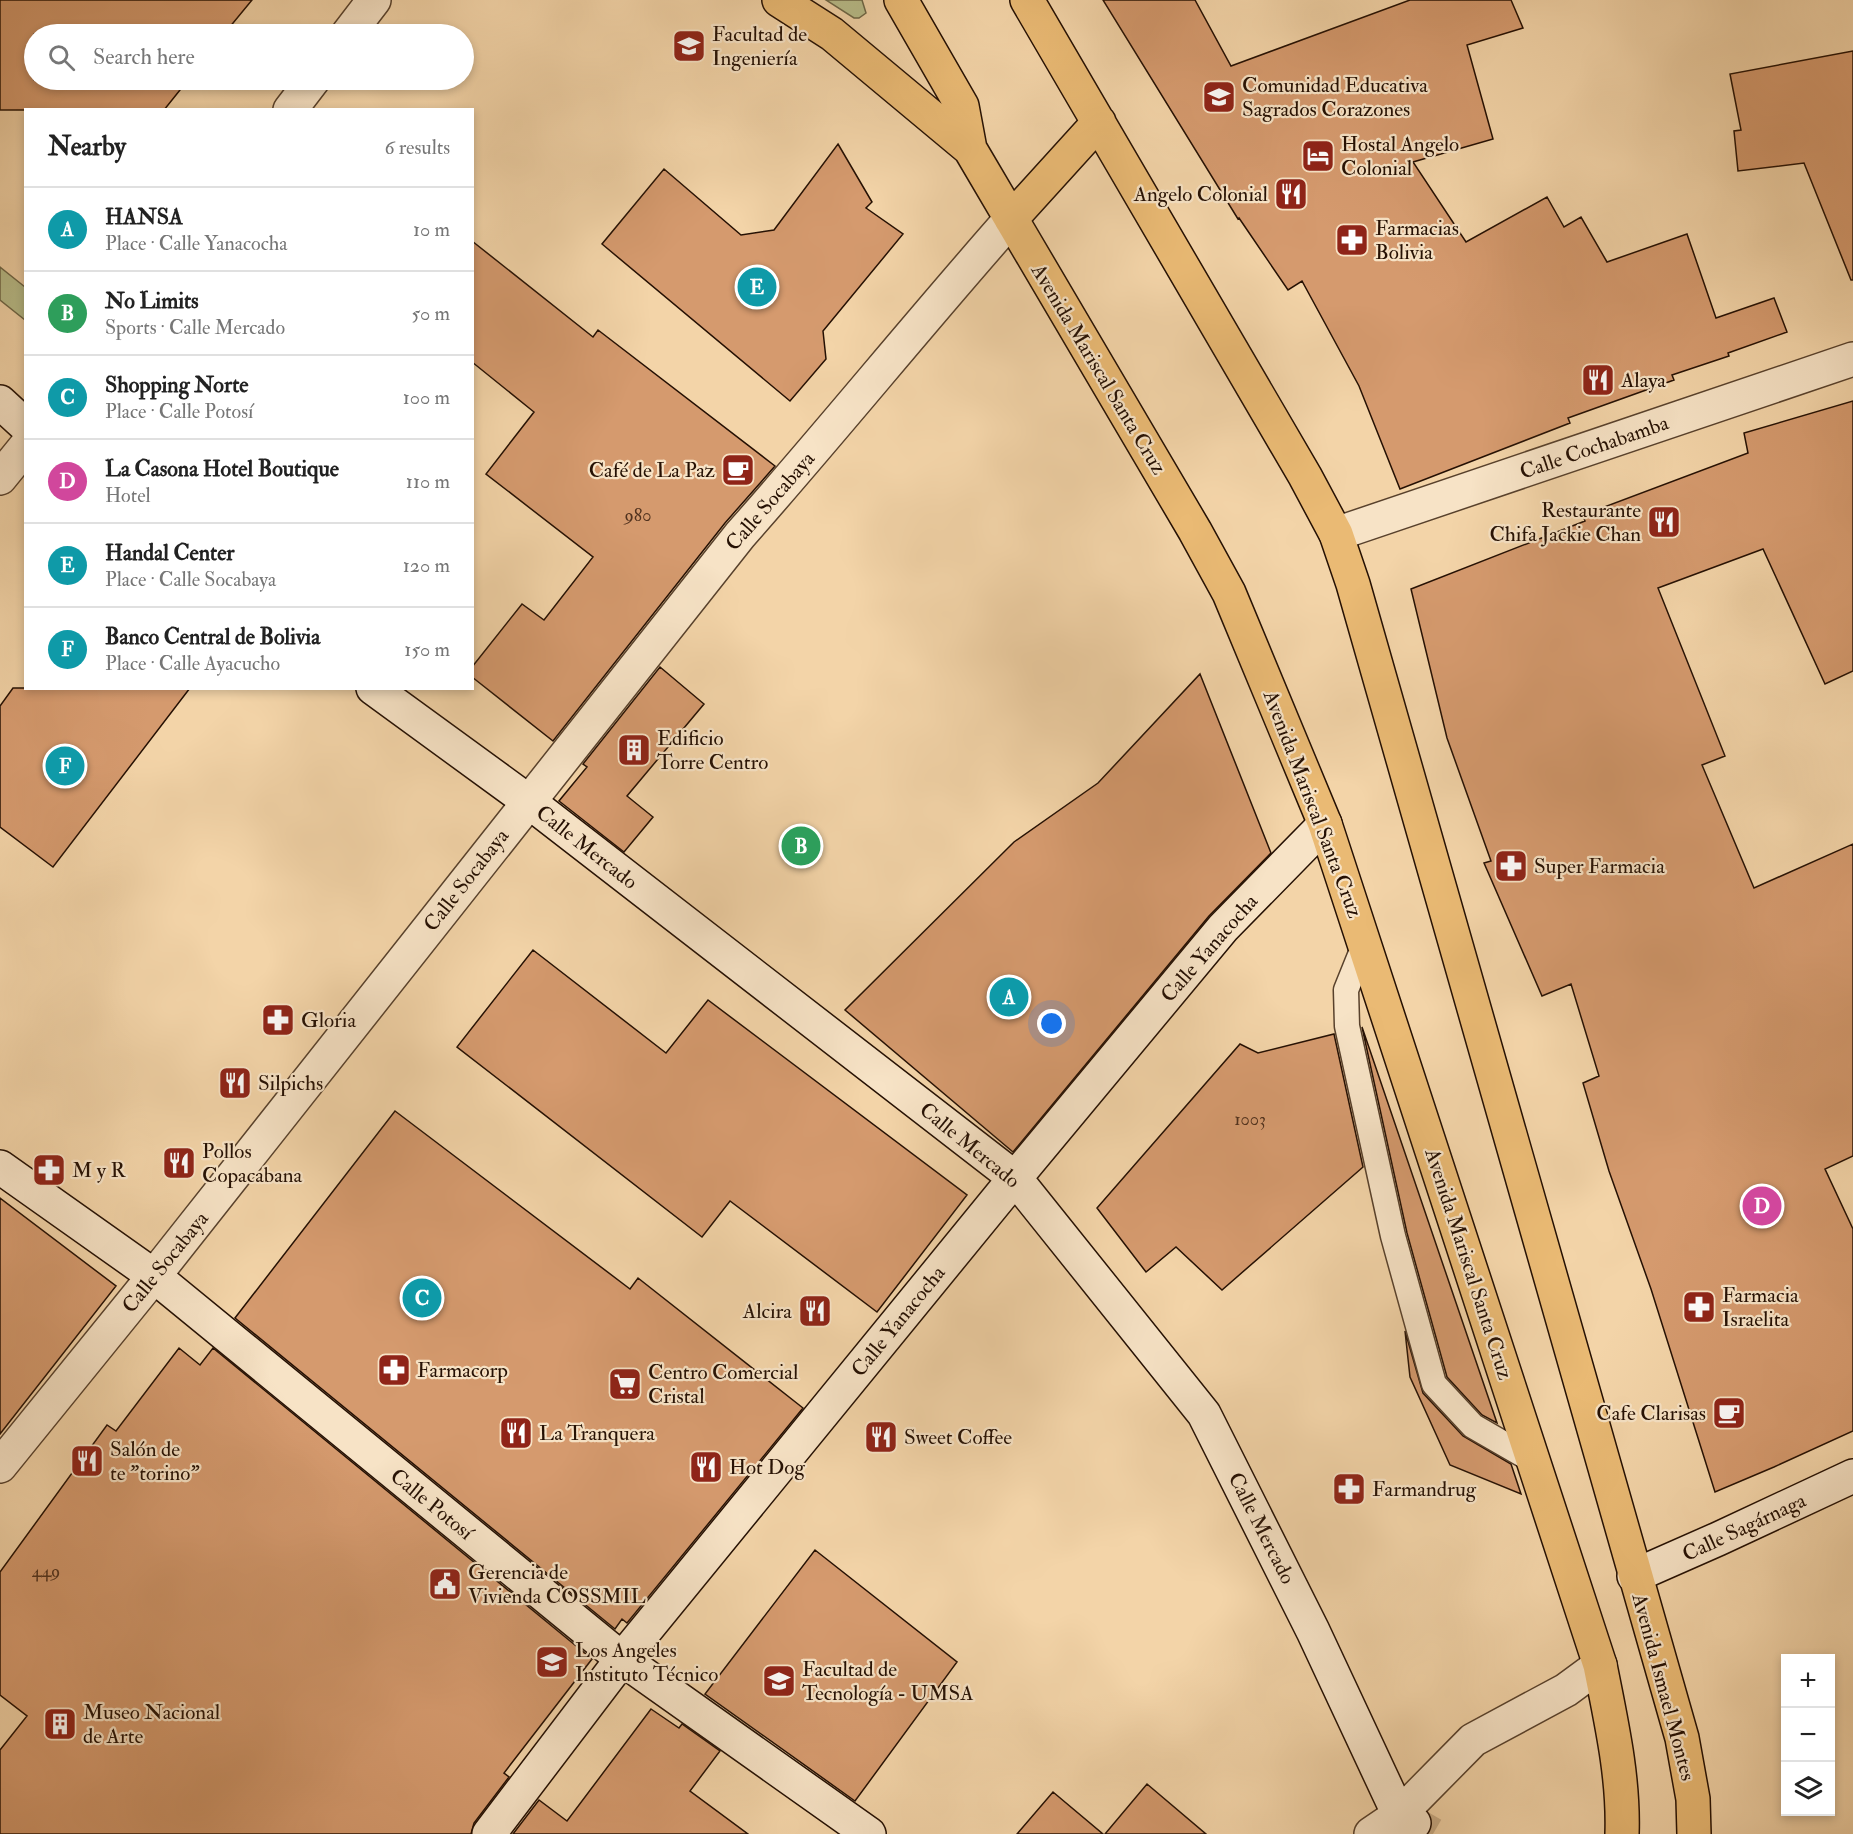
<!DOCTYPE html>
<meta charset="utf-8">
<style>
:root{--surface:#fff;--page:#f2f2f2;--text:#222;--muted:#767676;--line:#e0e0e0;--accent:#0b8043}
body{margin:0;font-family:"IM FELL Double Pica",serif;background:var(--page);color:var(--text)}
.controls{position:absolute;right:18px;bottom:18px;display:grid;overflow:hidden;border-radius:0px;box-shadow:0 3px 9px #0003}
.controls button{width:54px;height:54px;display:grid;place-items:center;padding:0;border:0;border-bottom:2px solid var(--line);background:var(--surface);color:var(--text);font:30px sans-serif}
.you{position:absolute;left:1052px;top:1024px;width:21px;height:21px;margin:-15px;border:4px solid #fff;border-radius:50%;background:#1a73e8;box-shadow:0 0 0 9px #1a73e833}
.badge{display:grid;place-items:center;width:39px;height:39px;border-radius:50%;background:var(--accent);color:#fff;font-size:20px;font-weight:700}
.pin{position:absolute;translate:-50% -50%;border:3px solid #fff;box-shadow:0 2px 6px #0006}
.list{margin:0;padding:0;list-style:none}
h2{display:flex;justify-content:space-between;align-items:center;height:78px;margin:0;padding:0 24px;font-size:26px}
h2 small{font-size:20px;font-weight:400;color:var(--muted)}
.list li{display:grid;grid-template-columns:39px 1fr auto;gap:18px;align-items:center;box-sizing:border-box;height:84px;padding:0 24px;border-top:2px solid var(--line)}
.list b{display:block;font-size:22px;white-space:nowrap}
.list p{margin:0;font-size:20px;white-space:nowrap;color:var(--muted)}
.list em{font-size:20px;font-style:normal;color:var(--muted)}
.icon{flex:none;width:33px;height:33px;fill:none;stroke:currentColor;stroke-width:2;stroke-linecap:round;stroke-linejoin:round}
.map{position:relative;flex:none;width:1853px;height:1834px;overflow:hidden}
.search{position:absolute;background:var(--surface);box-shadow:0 3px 9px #0003;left:24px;top:24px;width:450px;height:66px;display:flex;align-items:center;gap:15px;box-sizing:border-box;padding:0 21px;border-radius:33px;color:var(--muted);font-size:22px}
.panel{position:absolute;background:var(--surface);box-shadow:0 3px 9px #0003;left:24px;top:108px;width:450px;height:582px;border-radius:0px}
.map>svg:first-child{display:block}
.green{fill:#b8bd8a;stroke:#6e6646;stroke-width:1.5}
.building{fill:#d59a6e;stroke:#251003;stroke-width:1.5}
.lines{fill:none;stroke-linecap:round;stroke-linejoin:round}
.secondary-tunnel{stroke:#caad87;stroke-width:33;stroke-dasharray:33 16;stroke-linecap:butt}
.lane-casing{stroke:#58412c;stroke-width:27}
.street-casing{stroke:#58412c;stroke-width:36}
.secondary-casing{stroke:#251003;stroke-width:36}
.primary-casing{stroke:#251003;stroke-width:36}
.lane{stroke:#f7e3c6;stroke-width:24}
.street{stroke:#f7e3c6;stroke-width:33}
.secondary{stroke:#f7e3c6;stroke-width:33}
.primary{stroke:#eaba74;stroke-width:33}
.labels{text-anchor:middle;stroke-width:4.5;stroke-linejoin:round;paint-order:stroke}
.number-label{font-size:18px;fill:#51321e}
.poi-label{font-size:21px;fill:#251003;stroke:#f7e3c6;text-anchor:start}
.street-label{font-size:21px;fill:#251003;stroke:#f7e3c6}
</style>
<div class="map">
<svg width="1853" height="1834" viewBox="0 0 1853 1834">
<rect width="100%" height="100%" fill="#f3d4a8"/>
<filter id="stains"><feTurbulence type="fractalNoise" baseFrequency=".00333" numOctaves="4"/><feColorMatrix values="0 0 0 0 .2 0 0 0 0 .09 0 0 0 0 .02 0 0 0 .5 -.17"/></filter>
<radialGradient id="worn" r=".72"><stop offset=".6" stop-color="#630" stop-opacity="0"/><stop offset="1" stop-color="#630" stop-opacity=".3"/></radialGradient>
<path class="green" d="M 826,0 L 862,0 L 866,13 L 859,18 L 854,18 Z
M 0,267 L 25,287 L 25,320 L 0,300 Z"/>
<path class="building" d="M 0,0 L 252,0 L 224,34 L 34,34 L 34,80 L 188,80 L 164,110 L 0,110 Z
M 1103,0 L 1195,0 L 1231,66 L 1410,0 L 1511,0 L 1523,28 L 1467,45 L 1493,139 L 1413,162 L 1466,242 L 1547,197 L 1564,227 L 1581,217 L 1607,262 L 1687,234 L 1716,318 L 1774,298 L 1787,332 L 1728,353 L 1729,356 L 1672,375 L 1674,380 L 1568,418 L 1570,423 L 1400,489 L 1359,386 L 1302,281 L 1288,290 L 1239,218 L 1238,219 Z
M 1853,51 L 1853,280 L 1851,280 L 1804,163 L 1738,171 L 1734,131 L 1741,130 L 1730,74 Z
M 838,144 L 872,202 L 866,208 L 903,234 L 823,331 L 826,359 L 790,401 L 602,244 L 664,169 L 741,235 L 774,230 Z
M 472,241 L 593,337 L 598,330 L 775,466 L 725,523 L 553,741 L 472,677 L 472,667 L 522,604 L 544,620 L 593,557 L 486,474 L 534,412 L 472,362 Z
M 1853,401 L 1853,671 L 1825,684 L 1763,549 L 1658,588 L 1725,756 L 1702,765 L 1754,888 L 1853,844 L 1853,1156 L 1825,1169 L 1853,1229 L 1853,1431 L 1774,1467 L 1715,1492 L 1651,1289 L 1609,1171 L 1583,1083 L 1599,1076 L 1571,984 L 1542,996 L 1484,863 L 1491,861 L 1447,738 L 1411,589 L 1585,521 L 1583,515 L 1748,453 L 1744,433 Z
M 660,667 L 704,704 L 627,796 L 653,817 L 624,852 L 559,801 L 587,767 L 583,764 Z
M 1200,674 L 1271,853 L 1209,916 L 1013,1152 L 845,1010 L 1014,842 L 1098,783 Z
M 13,688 L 190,688 L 53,867 L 0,827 L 0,706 Z
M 533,950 L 666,1053 L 708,1000 L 967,1195 L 877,1312 L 730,1201 L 702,1237 L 457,1047 Z
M 1362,1027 L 1497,1423 L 1482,1415 L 1447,1377 L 1407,1233 Z
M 1334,1034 L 1363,1167 L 1222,1290 L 1176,1247 L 1146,1272 L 1097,1208 L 1240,1044 L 1258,1053 Z
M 395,1111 L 630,1289 L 638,1278 L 803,1408 L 627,1623 L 622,1619 L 615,1629 L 235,1318 Z
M 0,1198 L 116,1286 L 0,1434 Z
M 1405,1331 L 1423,1393 L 1463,1436 L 1511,1464 L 1521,1494 L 1450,1465 L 1410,1377 Z
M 179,1348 L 200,1365 L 213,1348 L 592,1659 L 504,1773 L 509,1777 L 474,1823 L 471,1834 L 0,1834 L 0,1750 L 27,1716 L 0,1695 L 0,1572 L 107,1425 L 116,1431 Z
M 815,1550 L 957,1662 L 855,1801 L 705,1694 Z
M 651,1709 L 679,1728 L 682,1724 L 720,1751 L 690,1791 L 748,1834 L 513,1834 L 539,1800 L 567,1821 Z
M 1147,1784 L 1206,1834 L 1105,1834 Z
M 1053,1792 L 1103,1834 L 1017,1834 Z"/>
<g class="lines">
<path class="secondary-tunnel" d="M 1414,1823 L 1433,1834"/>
<defs>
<path id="lane" d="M 1365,943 L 1346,990 L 1347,1026 L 1393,1236 L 1434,1384 L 1473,1426 L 1532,1460"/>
<path id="street" d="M 348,34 L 374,0
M 290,110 L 313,80
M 0,478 L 26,446
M 1336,534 L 1853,359
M 0,1466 L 154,1276 L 740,535 C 832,431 919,323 1011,219
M 1371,1834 L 1399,1815 L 1473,1740 L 1566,1690 L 1600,1665"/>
<path id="secondary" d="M 0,402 L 26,426
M 373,688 L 528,801 L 1015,1178 L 1204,1414 L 1313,1631 L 1399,1815 L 1414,1823
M 0,1167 L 154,1276 L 622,1659 L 869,1834
M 1634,1576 L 1718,1539 L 1853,1476
M 489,1834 L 622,1659 L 1015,1178 L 1223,928 L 1325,824"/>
<path id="primary" d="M 779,0 L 832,34 L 970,149
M 901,0 L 962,106 L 970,149 L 1195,531 L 1229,593 L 1325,824 L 1600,1665 C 1611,1721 1624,1777 1622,1834
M 1027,0 L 1305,476 L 1336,534 L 1353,584 L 1682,1738 L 1693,1799 L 1694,1834
M 1011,219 L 1099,122"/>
</defs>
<use href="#lane" class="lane-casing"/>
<use href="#street" class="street-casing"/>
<use href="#secondary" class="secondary-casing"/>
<use href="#primary" class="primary-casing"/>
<use href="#lane" class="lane"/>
<use href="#street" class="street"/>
<use href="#secondary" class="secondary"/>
<use href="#primary" class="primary"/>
</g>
<defs>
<symbol id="university-square" viewBox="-11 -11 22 22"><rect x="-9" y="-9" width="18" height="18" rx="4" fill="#8f2418" stroke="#f7e3c6"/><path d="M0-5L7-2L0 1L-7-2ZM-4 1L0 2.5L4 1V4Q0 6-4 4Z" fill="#fff"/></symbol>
<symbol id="school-square" viewBox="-11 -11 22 22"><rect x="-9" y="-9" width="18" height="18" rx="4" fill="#8f2418" stroke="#f7e3c6"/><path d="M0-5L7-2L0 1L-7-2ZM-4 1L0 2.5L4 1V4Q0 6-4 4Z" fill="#fff"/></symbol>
<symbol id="hotel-square" viewBox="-11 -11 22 22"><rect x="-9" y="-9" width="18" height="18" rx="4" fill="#8f2418" stroke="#f7e3c6"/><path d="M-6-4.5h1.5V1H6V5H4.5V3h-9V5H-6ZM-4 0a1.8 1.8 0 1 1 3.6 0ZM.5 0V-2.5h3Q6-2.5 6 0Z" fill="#fff"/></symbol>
<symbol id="restaurant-square" viewBox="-11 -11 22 22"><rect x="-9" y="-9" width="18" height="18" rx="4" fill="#8f2418" stroke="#f7e3c6"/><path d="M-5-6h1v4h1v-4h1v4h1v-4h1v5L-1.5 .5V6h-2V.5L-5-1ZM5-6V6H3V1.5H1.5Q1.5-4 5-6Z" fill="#fff"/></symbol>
<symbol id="pharmacy-square" viewBox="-11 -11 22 22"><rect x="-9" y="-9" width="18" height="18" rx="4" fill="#8f2418" stroke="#f7e3c6"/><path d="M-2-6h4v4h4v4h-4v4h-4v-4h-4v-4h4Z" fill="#fff"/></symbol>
<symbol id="cafe-square" viewBox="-11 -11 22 22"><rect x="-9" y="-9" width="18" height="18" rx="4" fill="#8f2418" stroke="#f7e3c6"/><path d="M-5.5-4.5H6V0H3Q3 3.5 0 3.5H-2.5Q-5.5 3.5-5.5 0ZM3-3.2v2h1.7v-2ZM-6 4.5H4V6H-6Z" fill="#fff"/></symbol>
<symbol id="building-square" viewBox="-11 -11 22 22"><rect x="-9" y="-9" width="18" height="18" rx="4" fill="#8f2418" stroke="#f7e3c6"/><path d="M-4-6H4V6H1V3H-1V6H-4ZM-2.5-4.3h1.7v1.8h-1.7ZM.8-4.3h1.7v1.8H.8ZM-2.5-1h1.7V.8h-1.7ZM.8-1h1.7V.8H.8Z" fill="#fff"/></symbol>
<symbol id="supermarket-square" viewBox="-11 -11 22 22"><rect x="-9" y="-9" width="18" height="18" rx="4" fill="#8f2418" stroke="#f7e3c6"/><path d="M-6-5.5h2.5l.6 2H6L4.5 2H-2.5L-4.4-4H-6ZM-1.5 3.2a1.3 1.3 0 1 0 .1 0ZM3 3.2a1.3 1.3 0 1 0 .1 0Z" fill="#fff"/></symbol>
<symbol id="civic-square" viewBox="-11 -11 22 22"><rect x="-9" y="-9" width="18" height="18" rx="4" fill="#8f2418" stroke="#f7e3c6"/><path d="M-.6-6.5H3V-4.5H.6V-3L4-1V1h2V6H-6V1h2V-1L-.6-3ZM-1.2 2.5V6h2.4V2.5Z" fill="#fff"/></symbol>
</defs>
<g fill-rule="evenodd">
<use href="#university-square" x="670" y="27" width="38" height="38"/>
<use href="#school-square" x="1200" y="78" width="38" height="38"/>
<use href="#hotel-square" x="1299" y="137" width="38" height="38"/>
<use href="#restaurant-square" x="1272" y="175" width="38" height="38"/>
<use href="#pharmacy-square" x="1333" y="221" width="38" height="38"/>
<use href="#restaurant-square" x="1579" y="361" width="38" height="38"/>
<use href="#cafe-square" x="719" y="451" width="38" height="38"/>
<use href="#restaurant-square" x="1645" y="503" width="38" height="38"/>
<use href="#building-square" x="615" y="731" width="38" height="38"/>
<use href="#pharmacy-square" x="1492" y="847" width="38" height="38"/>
<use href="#pharmacy-square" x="259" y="1001" width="38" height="38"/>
<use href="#restaurant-square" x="216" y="1064" width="38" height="38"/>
<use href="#restaurant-square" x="160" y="1144" width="38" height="38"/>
<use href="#pharmacy-square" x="30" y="1151" width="38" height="38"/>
<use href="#pharmacy-square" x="1680" y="1288" width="38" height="38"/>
<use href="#restaurant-square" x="796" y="1292" width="38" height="38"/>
<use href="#pharmacy-square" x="375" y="1351" width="38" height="38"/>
<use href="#supermarket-square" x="606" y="1365" width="38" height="38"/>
<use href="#cafe-square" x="1710" y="1394" width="38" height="38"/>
<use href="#restaurant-square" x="497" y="1414" width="38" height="38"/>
<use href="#restaurant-square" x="862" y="1418" width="38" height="38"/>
<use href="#restaurant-square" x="68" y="1442" width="38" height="38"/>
<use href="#restaurant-square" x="687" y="1448" width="38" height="38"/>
<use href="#pharmacy-square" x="1330" y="1470" width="38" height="38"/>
<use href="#civic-square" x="426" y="1565" width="38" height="38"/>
<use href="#school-square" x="533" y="1643" width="38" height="38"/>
<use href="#school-square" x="760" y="1662" width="38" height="38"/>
<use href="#building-square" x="41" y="1705" width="38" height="38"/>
</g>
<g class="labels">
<g class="number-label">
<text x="638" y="521">980</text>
<text x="1250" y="1125">1003</text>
<text x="46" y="1577">449</text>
</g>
<g class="poi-label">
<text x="712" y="41">Facultad de<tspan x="712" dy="24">Ingeniería</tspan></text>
<text x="1242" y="92">Comunidad Educativa<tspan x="1242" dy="24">Sagrados Corazones</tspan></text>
<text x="1341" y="151">Hostal Angelo<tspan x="1341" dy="24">Colonial</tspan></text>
<text x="1268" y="201" text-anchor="end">Angelo Colonial</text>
<text x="1375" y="235">Farmacias<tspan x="1375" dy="24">Bolivia</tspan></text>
<text x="1621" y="387">Alaya</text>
<text x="715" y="477" text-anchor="end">Café de La Paz</text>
<text x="1641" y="517" text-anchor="end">Restaurante<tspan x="1641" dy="24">Chifa Jackie Chan</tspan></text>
<text x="657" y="745">Edificio<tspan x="657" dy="24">Torre Centro</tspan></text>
<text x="1534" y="873">Super Farmacia</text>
<text x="301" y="1027">Gloria</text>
<text x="258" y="1090">Silpichs</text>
<text x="202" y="1158">Pollos<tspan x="202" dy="24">Copacabana</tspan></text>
<text x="72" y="1177">M y R</text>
<text x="1722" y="1302">Farmacia<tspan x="1722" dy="24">Israelita</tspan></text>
<text x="792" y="1318" text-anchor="end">Alcira</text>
<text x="417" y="1377">Farmacorp</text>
<text x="648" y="1379">Centro Comercial<tspan x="648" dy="24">Cristal</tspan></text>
<text x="1706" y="1420" text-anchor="end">Cafe Clarisas</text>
<text x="539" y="1440">La Tranquera</text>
<text x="904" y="1444">Sweet Coffee</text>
<text x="110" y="1456">Salón de<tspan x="110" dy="24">te "torino"</tspan></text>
<text x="729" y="1474">Hot Dog</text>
<text x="1372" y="1496">Farmandrug</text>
<text x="468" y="1579">Gerencia de<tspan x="468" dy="24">Vivienda COSSMIL</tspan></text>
<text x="575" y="1657">Los Angeles<tspan x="575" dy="24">Instituto Técnico</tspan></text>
<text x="802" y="1676">Facultad de<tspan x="802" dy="24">Tecnología - UMSA</tspan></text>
<text x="83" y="1719">Museo Nacional<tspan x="83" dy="24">de Arte</tspan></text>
</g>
<g class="street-label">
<text transform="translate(1099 369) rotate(59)" y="7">Avenida Mariscal Santa Cruz</text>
<text transform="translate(1594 447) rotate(-19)" y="7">Calle Cochabamba</text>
<text transform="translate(770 501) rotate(-49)" y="7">Calle Socabaya</text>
<text transform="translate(1313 804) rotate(69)" y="7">Avenida Mariscal Santa Cruz</text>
<text transform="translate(587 847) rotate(38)" y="7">Calle Mercado</text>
<text transform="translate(466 880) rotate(-52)" y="7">Calle Socabaya</text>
<text transform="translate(1209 948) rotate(-49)" y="7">Calle Yanacocha</text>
<text transform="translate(970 1145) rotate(39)" y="7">Calle Mercado</text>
<text transform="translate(165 1262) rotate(-51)" y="7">Calle Socabaya</text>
<text transform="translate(1469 1264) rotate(72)" y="7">Avenida Mariscal Santa Cruz</text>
<text transform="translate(898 1321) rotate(-51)" y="7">Calle Yanacocha</text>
<text transform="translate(432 1504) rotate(39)" y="7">Calle Potosí</text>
<text transform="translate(1744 1527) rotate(-25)" y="7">Calle Sagárnaga</text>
<text transform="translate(1262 1528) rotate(63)" y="7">Calle Mercado</text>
<text transform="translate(1664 1687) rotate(75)" y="7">Avenida Ismael Montes</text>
</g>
</g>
<rect width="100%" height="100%" filter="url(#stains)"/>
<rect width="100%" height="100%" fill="url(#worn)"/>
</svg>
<div class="controls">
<button>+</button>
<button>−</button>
<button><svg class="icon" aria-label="layers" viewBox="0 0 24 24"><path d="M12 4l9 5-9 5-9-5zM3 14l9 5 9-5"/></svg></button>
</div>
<div class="you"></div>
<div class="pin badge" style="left:1009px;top:997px;background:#0f9aa8">A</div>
<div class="pin badge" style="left:801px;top:846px;background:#2e9e5b">B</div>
<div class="pin badge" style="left:422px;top:1298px;background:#0f9aa8">C</div>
<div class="pin badge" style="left:1762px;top:1206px;background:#d1479c">D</div>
<div class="pin badge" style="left:757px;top:287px;background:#0f9aa8">E</div>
<div class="pin badge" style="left:65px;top:766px;background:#0f9aa8">F</div>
<div class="search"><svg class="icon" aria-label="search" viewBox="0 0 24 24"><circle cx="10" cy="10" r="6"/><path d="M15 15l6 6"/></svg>Search here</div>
<section class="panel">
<h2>Nearby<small>6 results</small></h2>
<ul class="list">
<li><span class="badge" style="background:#0f9aa8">A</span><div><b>HANSA</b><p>Place · Calle Yanacocha</p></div><em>10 m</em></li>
<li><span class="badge" style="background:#2e9e5b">B</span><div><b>No Limits</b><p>Sports · Calle Mercado</p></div><em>50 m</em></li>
<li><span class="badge" style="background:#0f9aa8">C</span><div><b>Shopping Norte</b><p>Place · Calle Potosí</p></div><em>100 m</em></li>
<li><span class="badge" style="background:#d1479c">D</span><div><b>La Casona Hotel Boutique</b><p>Hotel</p></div><em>110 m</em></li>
<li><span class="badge" style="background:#0f9aa8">E</span><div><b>Handal Center</b><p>Place · Calle Socabaya</p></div><em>120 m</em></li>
<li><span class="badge" style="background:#0f9aa8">F</span><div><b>Banco Central de Bolivia</b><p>Place · Calle Ayacucho</p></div><em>150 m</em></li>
</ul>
</section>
</div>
